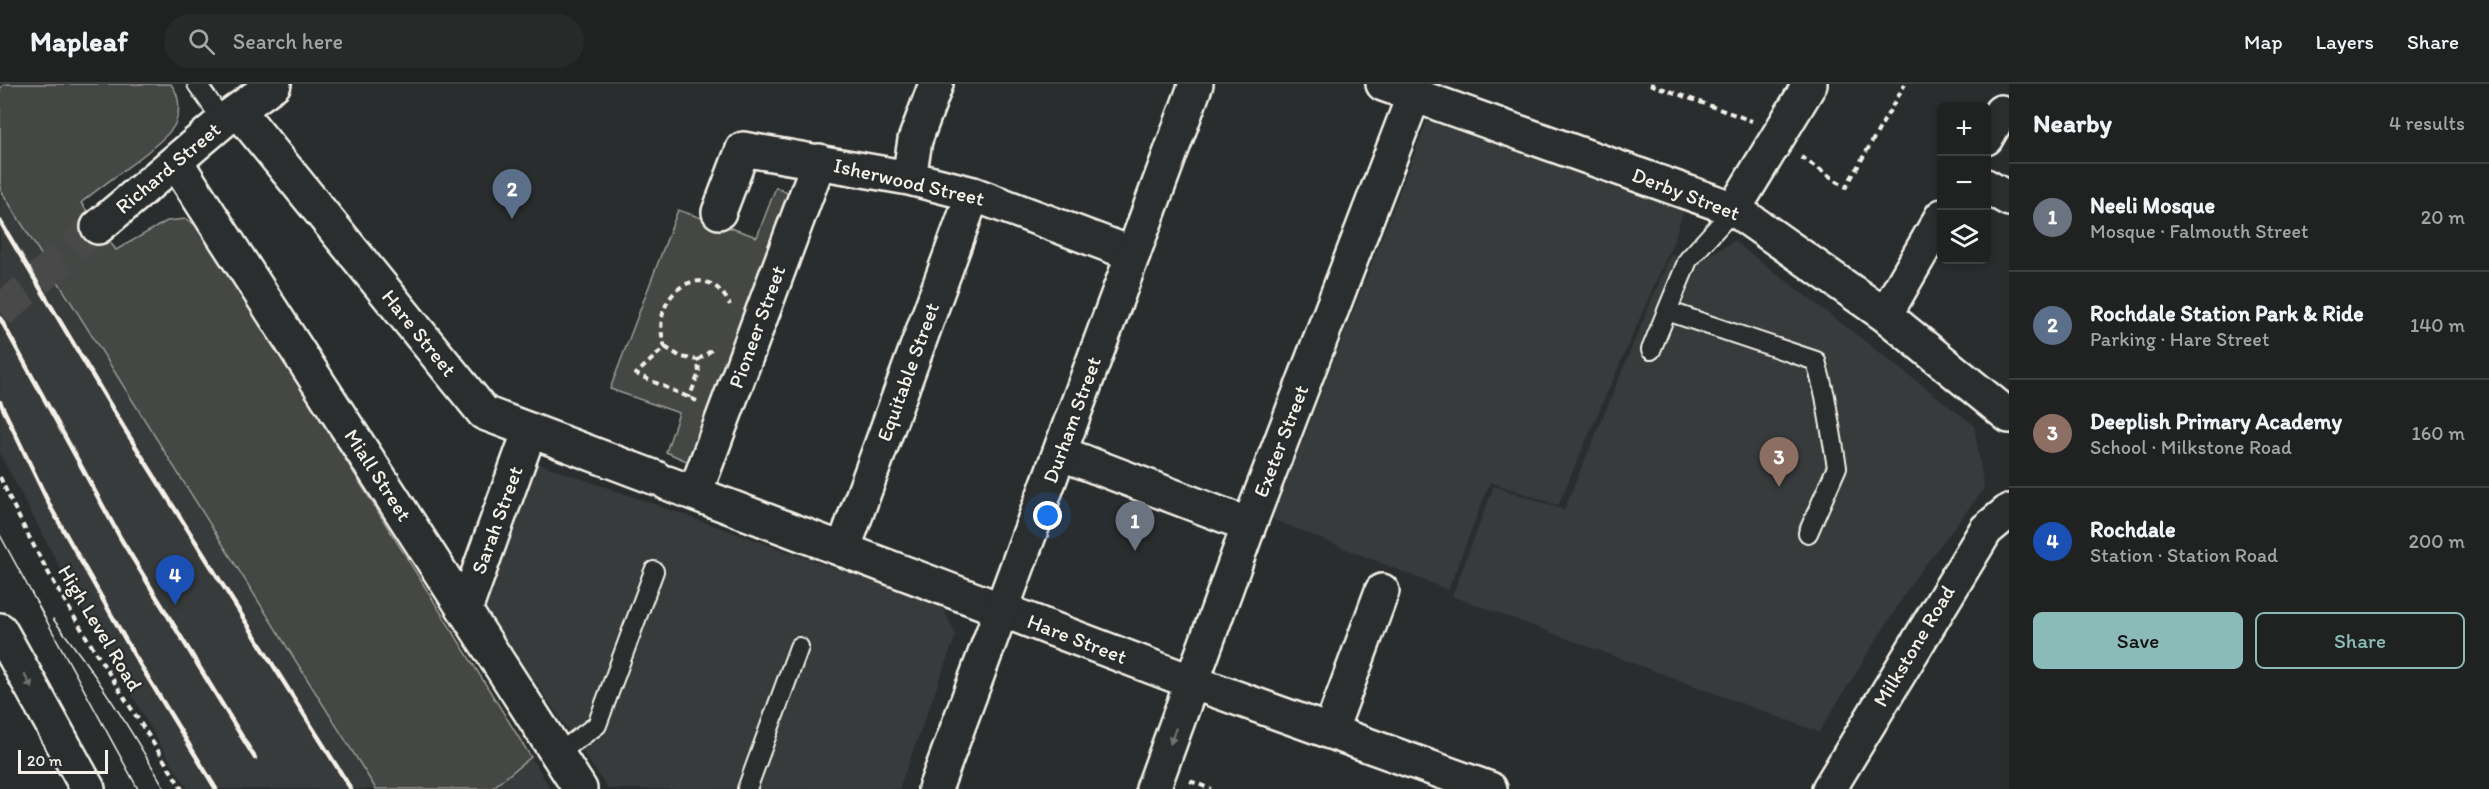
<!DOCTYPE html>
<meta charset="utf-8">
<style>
:root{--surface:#202222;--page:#282a2a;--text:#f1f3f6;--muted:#a2a4a5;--line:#3d3f40;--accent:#8bbbb9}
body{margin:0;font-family:Itim,sans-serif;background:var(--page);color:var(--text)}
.controls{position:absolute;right:18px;top:18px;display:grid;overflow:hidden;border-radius:9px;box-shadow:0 3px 9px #0003}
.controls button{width:54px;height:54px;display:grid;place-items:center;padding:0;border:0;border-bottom:2px solid var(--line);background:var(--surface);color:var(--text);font:30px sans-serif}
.scale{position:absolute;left:18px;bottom:15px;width:90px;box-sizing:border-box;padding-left:6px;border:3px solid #f4f1e8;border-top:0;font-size:16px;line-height:21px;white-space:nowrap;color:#f4f1e8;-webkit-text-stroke:4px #2a2d2e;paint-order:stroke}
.you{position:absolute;left:1048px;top:432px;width:21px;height:21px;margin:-15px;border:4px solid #fff;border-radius:50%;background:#1a73e8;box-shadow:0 0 0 9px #1a73e833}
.badge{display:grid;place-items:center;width:39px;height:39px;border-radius:50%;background:var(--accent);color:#fff;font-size:20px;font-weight:700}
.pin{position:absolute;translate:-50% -50px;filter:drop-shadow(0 2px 3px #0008)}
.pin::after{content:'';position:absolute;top:32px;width:21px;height:18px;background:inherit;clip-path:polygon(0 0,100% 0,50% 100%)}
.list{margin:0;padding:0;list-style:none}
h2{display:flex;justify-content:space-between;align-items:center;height:78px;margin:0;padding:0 24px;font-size:26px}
h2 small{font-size:20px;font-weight:400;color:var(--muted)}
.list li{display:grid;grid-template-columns:39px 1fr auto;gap:18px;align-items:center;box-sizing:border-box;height:108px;padding:0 24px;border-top:2px solid var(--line)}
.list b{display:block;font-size:22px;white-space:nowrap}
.list p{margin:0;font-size:20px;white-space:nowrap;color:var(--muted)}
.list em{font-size:20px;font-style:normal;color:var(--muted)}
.actions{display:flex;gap:12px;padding:18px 24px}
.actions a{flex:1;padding:14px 0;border:2px solid var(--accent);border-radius:9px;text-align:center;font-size:21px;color:var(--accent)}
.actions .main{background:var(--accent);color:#111}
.icon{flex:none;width:33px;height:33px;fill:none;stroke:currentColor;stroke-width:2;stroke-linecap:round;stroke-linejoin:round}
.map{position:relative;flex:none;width:2009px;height:705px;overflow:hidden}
header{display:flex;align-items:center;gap:36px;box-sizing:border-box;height:84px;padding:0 30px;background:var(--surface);border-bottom:2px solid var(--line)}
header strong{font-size:28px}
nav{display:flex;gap:33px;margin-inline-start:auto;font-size:21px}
.search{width:420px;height:54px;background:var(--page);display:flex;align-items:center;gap:15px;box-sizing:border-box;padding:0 21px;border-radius:33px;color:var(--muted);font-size:22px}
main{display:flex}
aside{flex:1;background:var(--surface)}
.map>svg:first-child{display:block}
.built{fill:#373a3a}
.green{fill:#444645;stroke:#9c9c96;stroke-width:1.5}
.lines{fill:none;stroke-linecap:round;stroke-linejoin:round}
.street-tunnel{stroke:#484a4a;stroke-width:33;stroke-dasharray:33 16;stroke-linecap:butt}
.lane-casing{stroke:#f4f1e8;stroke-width:22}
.street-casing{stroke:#f4f1e8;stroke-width:38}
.secondary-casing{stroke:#f4f1e8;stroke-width:38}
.path{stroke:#f4f1e8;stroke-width:4;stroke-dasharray:6 4.5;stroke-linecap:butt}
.lane{stroke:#2a2d2e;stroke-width:18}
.street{stroke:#2a2d2e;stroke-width:33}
.secondary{stroke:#2a2d2e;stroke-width:33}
.tram{stroke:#f4f1e8;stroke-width:1.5}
.rail{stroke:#f4f1e8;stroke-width:4.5}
.oneway{fill:#71726f}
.labels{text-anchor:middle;stroke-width:4.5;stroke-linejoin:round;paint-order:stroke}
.street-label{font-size:21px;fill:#f4f1e8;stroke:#2a2d2e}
</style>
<header>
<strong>Mapleaf</strong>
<div class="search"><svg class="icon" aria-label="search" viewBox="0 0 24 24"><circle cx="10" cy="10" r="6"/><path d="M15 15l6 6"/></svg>Search here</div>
<nav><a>Map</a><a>Layers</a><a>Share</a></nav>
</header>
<main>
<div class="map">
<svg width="2009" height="705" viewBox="0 0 2009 705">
<rect width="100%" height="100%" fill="#2a2d2e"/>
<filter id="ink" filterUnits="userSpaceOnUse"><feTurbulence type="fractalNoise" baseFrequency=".0167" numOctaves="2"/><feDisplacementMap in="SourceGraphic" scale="12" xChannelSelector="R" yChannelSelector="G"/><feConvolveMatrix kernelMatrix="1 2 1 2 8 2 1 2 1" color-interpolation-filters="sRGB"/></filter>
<g filter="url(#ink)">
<path class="built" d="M 0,10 L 116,166 L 167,137 L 186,135 L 201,144 L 551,705 L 188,705 L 165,669 L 68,499 L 0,370 Z
M 1429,32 L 1684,125 L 1673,159 L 1558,421 L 1490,398 L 1448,506 L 1272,435 Z
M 1734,157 L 1974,341 L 1984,405 L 1915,494 L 1819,648 L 1452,512 L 1494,402 L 1564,426 L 1671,170 L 1695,179 Z
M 526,375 L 942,522 L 956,551 L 899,705 L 608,705 L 484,523 Z"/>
<path class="green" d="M 5,0 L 171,0 C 180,12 181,25 175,40 C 167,58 100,102 81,119 L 116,166 L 167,137 L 186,135 L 201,144 L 531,673 L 491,705 L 376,705 L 0,105 L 0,4 Z
M 776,103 L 799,115 L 698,382 L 666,368 L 679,329 L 610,305 L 678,126 L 757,153 Z"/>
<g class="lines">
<path class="street-tunnel" d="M 0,228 L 98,143"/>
<defs>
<path id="lane" d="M 197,0 L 223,37
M 1667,227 L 1816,277 L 1825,312 L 1837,383 L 1808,449
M 1651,266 L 1688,176 L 1734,125
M 557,670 L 597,641 L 654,487
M 747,705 L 799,563"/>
<path id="street" d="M 1383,0 L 1734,125 L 1885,231 L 2009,332
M 238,26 L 484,329 L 656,394
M 1986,54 L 2001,28
M 176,78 L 580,705
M 909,94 L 915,56 L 936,0
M 1986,102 L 2009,115
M 1734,125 L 1810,0
M 719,128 L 743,65 L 909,94 L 973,110 L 1133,170
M 98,143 L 223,37 L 274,0
M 1885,231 L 1942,132
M 1060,369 L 1249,441
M 667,399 L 1192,598 L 1490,705
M 695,409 L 819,77
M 843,466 L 973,110
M 465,526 L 530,346
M 0,546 L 88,705
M 1330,648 L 1382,507
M 1153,705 L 1249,441 L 1414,11
M 1829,705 L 1986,446 L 2009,427"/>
<path id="secondary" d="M 935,705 L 1196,0"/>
</defs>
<use href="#lane" class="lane-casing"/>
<use href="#street" class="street-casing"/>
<use href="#secondary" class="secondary-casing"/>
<path class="path" d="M 1650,0 L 1752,37
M 1801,73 L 1846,103 L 1905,0
M 665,263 L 681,273 L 698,276 L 699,289 L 689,314
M 698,276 L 713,265
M 697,317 L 636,290 L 665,263 C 646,211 705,169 730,221
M 0,393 C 49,503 119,603 182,705
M 1190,697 L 1211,705"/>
<use href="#lane" class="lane"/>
<use href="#street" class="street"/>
<use href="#secondary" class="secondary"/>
<path class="tram" d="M 0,451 L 138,705
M 53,535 C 96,589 131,646 165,705"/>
<path class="rail" d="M 0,137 L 124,344 L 351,705
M 0,234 L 121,455 L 255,674
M 0,318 L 51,424 L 133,569 L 216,705"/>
</g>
<defs><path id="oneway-solid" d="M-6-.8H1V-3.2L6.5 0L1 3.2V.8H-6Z" transform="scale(1.5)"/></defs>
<g class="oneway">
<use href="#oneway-solid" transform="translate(28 597) rotate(61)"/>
<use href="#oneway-solid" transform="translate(1173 652) rotate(110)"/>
</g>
</g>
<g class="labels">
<g class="street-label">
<text transform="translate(168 84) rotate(-40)" y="7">Richard Street</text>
<text transform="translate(909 98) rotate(13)" y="7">Isherwood Street</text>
<text transform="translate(1686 110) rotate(21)" y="7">Derby Street</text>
<text transform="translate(757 243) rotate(-70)" y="7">Pioneer Street</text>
<text transform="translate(419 249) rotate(51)" y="7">Hare Street</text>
<text transform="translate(908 288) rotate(-70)" y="7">Equitable Street</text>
<text transform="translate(1072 336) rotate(-70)" y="7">Durham Street</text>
<text transform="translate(1281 357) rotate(-69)" y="7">Exeter Street</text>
<text transform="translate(378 391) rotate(57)" y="7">Miall Street</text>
<text transform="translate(497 436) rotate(-70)" y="7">Sarah Street</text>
<text transform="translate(100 544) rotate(59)" y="7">High Level Road</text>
<text transform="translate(1077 555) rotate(21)" y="7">Hare Street</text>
<text transform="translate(1914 562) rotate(-59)" y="7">Milkstone Road</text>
</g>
</g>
</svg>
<div class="controls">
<button>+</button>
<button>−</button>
<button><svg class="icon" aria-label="layers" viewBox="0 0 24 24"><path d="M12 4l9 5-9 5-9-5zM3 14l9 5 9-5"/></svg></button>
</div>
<div class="scale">20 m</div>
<div class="you"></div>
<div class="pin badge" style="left:1135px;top:467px;background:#6b7280">1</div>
<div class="pin badge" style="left:512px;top:135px;background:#5c6f8a">2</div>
<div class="pin badge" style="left:1779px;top:403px;background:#8d6e63">3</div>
<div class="pin badge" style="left:175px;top:521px;background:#1a4fb4">4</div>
</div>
<aside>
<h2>Nearby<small>4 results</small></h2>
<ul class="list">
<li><span class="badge" style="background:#6b7280">1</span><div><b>Neeli Mosque</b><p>Mosque · Falmouth Street</p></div><em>20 m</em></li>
<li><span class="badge" style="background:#5c6f8a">2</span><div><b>Rochdale Station Park &amp; Ride</b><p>Parking · Hare Street</p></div><em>140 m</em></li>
<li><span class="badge" style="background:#8d6e63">3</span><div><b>Deeplish Primary Academy</b><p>School · Milkstone Road</p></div><em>160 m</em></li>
<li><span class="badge" style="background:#1a4fb4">4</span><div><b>Rochdale</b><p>Station · Station Road</p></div><em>200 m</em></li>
</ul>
<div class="actions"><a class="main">Save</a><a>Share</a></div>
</aside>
</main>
